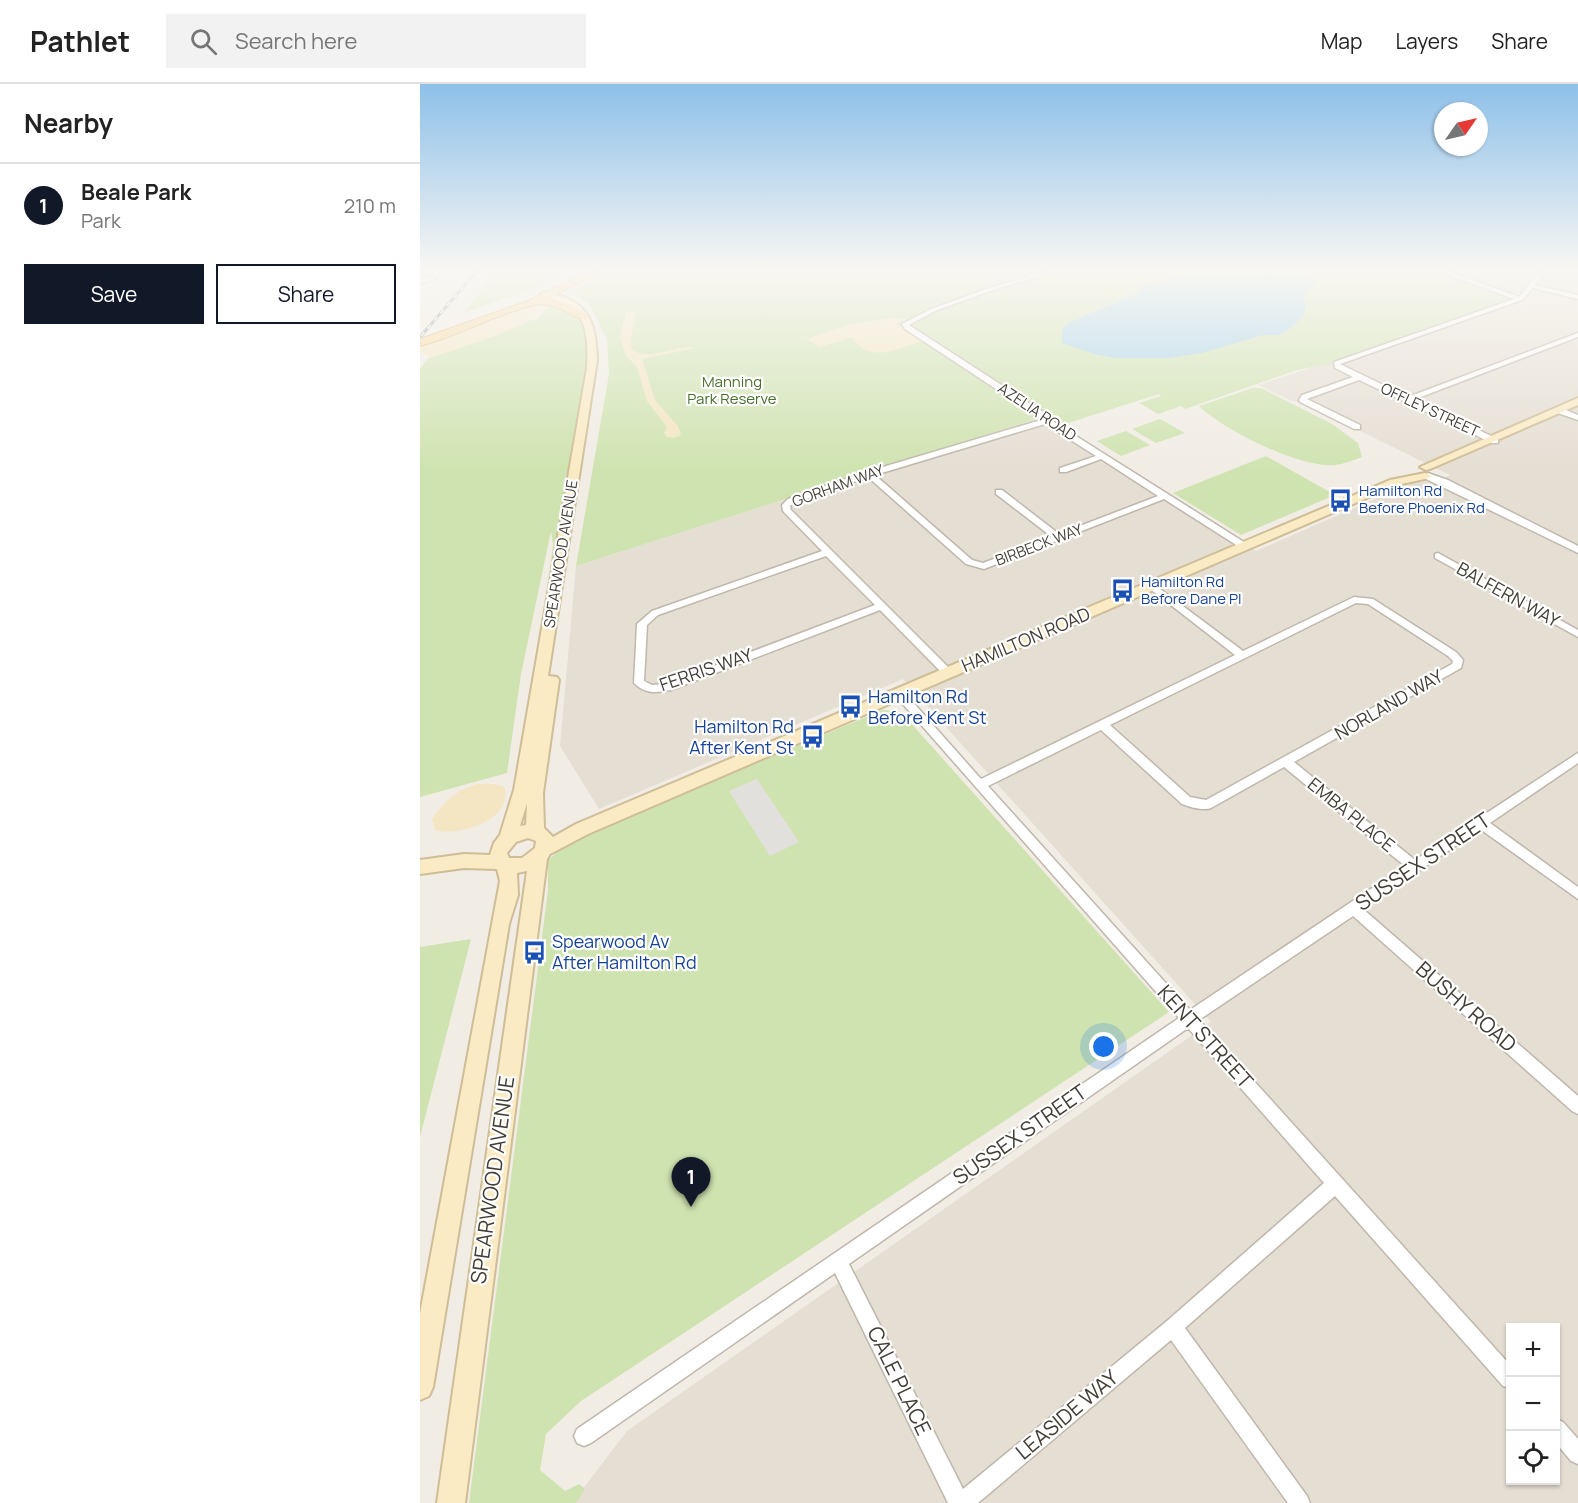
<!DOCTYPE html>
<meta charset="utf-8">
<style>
:root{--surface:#fff;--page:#f2f2f2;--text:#222;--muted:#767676;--line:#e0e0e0;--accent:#111827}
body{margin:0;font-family:Manrope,sans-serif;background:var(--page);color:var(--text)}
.controls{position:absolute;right:18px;bottom:18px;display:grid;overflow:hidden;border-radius:0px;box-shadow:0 2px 4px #0004}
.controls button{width:54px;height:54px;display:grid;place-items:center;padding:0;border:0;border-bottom:2px solid var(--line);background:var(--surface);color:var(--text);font:30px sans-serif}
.compass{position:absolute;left:1014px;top:18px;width:54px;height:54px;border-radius:50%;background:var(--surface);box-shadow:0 2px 4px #0004;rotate:56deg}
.you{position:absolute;left:684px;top:963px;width:21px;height:21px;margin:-15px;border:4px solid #fff;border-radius:50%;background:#1a73e8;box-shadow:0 0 0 9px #1a73e833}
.badge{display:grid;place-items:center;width:39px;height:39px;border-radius:50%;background:var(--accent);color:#fff;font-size:20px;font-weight:700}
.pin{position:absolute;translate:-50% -50px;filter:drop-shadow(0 2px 3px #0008)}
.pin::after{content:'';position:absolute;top:32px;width:21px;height:18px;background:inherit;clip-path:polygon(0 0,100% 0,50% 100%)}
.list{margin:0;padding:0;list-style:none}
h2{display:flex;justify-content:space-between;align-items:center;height:78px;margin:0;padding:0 24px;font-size:26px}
h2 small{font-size:20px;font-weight:400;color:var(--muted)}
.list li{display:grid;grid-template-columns:39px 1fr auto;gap:18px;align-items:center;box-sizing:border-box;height:84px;padding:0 24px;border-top:2px solid var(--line)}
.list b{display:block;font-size:22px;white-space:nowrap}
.list p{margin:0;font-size:20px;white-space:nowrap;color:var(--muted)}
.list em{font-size:20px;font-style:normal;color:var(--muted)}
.actions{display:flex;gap:12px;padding:18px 24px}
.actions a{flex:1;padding:14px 0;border:2px solid var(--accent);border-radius:0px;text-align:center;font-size:21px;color:var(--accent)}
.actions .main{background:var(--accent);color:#fff}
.icon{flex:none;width:33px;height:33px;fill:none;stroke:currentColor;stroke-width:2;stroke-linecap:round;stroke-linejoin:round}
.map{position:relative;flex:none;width:1158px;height:1419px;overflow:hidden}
header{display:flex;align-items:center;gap:36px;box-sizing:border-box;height:84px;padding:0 30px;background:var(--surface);border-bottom:2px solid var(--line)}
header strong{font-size:28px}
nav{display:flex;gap:33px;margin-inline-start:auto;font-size:21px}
.search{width:420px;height:54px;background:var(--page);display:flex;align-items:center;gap:15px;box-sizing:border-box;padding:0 21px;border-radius:0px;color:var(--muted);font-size:22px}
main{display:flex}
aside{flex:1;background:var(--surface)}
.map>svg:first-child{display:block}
.residential{fill:#e5ded3;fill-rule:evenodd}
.green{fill:#cfe3b0}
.sand{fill:#f4e6c2}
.parking{fill:#e2e0dd}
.water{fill:#a4d2ea}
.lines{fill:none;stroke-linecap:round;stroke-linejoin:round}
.minor-casing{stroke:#bfb7ab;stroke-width:3}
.tertiary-casing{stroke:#bfb7ab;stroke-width:3}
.secondary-casing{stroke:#cebd97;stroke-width:4}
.primary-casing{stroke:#dbb269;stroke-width:2}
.minor{fill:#fff;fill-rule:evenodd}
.tertiary{fill:#fff;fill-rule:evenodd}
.secondary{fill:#fbebc5;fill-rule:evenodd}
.primary{fill:#f7d798;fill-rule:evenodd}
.rail-casing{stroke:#949494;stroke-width:3}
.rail{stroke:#fff;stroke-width:1.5;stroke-dasharray:5;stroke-linecap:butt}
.labels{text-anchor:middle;stroke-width:4.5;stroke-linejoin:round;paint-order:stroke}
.far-park-label{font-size:15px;fill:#4a702d;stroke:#fff}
.far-street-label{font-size:15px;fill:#433d35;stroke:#fff}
.far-transit-label{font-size:15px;fill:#164399;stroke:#fff;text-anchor:start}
.street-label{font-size:18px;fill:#433d35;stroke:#fff}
.transit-label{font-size:18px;fill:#164399;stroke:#fff;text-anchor:start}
.near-street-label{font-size:21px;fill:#433d35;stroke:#fff}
</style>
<header>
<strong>Pathlet</strong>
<div class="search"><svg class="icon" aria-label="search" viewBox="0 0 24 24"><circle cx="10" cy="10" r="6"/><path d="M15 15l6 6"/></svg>Search here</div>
<nav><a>Map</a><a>Layers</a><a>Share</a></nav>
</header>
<main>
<aside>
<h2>Nearby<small></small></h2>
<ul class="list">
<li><span class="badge">1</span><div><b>Beale Park</b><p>Park</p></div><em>210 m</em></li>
</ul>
<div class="actions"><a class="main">Save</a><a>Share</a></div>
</aside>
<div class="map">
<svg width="1158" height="1419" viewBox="0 0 1158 1419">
<rect width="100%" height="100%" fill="#f1ede5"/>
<path class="residential" d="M 1008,187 L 1158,187 L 1158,1419 L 152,1419 L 207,1347 L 791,938 L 483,595 L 179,725 L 140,662 L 156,482 L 613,336 L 634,336 L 836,467 L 987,401 L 1004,397 L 1012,399 L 1030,391 L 881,318 L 872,317 L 838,301 L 902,280 L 908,280 L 1087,219 ZM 1090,1244 L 1136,1244 L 1136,1396 L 1090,1396 Z"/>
<path class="green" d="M 77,187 L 147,187 L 114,205 L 43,229 Z
M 187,187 L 1013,187 L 1090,216 L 1087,219 L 908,280 L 877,286 L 765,325 L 761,322 L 738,330 L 719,319 L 741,312 L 739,310 L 642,341 L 634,336 L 613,336 L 156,482 L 189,290 L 187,255 L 169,220 L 157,211 L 156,204 Z
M 128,220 C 135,222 146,224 151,228 C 166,240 168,264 169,282 L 119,568 L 133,461 L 131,447 L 101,590 L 87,689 L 0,713 L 0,285 L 7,275 L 64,255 L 119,233 L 127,224 L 116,222 Z
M 833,304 L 841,304 L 912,340 L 938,359 L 942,373 C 934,376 924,380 915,381 C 882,385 803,346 779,322 Z
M 740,335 L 765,349 L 736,359 L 712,345 Z
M 706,347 L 730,361 L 701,372 L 677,357 Z
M 846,372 L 915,411 L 821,451 L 753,409 Z
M 463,626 L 481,628 L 749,928 L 161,1317 L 126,1350 L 120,1386 L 145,1407 L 159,1400 L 165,1405 L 156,1419 L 49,1419 L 128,806 L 128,776 L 152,755 Z
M 51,855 L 0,1053 L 0,863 Z"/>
<path class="sand" d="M 119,222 L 127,224 C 95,250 46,261 7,275 L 9,271 L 0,269 L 0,261 L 102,225 Z
M 206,228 L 216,228 L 211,255 L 211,265 C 229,279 256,259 276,264 L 222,275 L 235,316 L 258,342 L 261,351 L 254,354 L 247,353 L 244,349 L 247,343 L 227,317 L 217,283 L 207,273 L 203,263 L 200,253 Z
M 471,234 L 485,235 L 477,240 L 503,257 C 477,264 450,281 432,253 L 400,263 L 386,255 L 427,241 Z
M 57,700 L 75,700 L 84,703 C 96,734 38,754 15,746 L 12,735 C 25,717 35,707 57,700 Z"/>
<path class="parking" d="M 337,695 L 379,758 L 350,772 L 309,707 Z"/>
<path class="water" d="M 782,187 C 811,187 870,182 895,195 L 896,200 L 884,211 L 886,225 L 883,232 L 871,244 L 859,251 L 843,251 L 782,269 L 750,274 L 694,274 L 674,270 L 642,259 L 642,246 L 648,239 L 716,210 L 722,202 Z"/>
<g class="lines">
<defs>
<path id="minor" d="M 13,187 L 19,187 L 16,194 L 0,200 L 0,196 L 11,192 Z
M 627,187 L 637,187 L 573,206 L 515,227 L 489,241 L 623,328 L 629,335 L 827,460 L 827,464 L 821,464 L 744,415 L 564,485 L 546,480 L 448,393 L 374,419 L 370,422 L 371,426 L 532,587 L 533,589 L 532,591 L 524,591 L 460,526 L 251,606 C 236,609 225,610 214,599 L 217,540 L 232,527 L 402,467 L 363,427 L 362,421 L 368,415 L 446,388 L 621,336 L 617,332 L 485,245 L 482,240 L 511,225 L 569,204 ZM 625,340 L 676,372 L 640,384 L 640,388 L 646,388 L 681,375 L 738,412 L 639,450 L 582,406 L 576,406 L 576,410 L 632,453 L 563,479 L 552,476 L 455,391 ZM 406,472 L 455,521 L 246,600 L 232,601 L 224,597 L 227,541 L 238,531 Z
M 1018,187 L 1027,187 L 1099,213 L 1118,189 L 1126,187 L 1115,201 L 1158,211 L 1158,215 L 1113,204 L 1102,216 L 920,280 L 988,313 L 1158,249 L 1158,253 L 993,316 L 1078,355 L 1078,359 L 1072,359 L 939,296 L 887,315 L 940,341 L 940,345 L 934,345 L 880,318 L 879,316 L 882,311 L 933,293 L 915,284 L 914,278 L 1094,215 Z
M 1135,324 L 1141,324 L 1158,331 L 1158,336 L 1135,328 Z
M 1018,469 L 1158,546 L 1158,553 L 1015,474 L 1015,470 Z
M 732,499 L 823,567 L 934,513 L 953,515 L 1036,568 L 1043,576 L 1041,584 L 874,678 L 995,776 L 1158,669 L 1158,679 L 1070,739 L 1158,803 L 1158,815 L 1060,745 L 943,825 L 1158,1012 L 1158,1030 L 1152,1027 L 933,832 L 779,936 L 1090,1281 L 1090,1304 L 1083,1302 L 915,1112 L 765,1244 L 887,1412 L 890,1419 L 868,1419 L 751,1256 L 558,1419 L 528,1419 L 415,1189 L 171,1359 L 164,1362 L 157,1359 L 154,1352 L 157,1345 L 759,934 L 474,610 L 479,606 L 483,607 L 561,695 L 815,571 L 729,504 L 729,500 ZM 936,519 L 948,520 L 1028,572 L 1033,577 L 1032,580 L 786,716 L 770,713 L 690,641 ZM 681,646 L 762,720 C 770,723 783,727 791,724 L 864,683 L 985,782 L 770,926 L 568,702 ZM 768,944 L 904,1099 L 747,1237 L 543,1405 L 429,1180 Z
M 1136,1335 L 1143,1338 L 1158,1355 L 1158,1380 L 1151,1377 L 1136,1359 Z"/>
<path id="tertiary" d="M 1008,389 L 1028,396 L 1158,462 L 1158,469 L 1004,394 L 1003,392 Z"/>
<path id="secondary" d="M 124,208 C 167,216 176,234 177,276 L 128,592 L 137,593 L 139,596 L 123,709 L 124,744 L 133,753 L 156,740 L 970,396 L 1005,389 L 1011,392 L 1009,394 L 977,401 L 168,750 L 130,770 L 127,775 L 45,1419 L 17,1419 L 107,787 L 97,789 L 98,811 L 89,840 L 13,1303 L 9,1312 L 0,1316 L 0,1230 L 80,797 L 77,785 L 44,784 L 0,790 L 0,776 L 44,770 L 70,771 L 74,759 L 80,751 L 94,706 L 167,284 C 169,242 165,222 121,212 L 120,210 ZM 107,719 L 106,741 L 100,742 ZM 108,754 L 116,757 L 115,764 L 102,774 L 89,774 L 87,769 L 96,758 Z
M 1158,314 L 1158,321 L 1010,385 L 1006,386 L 1000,383 Z"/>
<path id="primary" d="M 168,187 L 180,187 L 128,215 L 151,221 L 167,231 L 167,235 C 154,237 139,216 115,221 C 75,230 39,252 0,262 L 0,255 L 108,217 Z"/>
</defs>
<use href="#minor" class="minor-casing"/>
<use href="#tertiary" class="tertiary-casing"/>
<use href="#secondary" class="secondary-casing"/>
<use href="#primary" class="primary-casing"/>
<use href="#minor" class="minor"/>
<use href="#tertiary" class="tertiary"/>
<use href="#secondary" class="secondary"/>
<use href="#primary" class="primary"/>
<defs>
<path id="rail" d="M 1,252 L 57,187"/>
</defs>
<use href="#rail" class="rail-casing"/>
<use href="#rail" class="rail"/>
</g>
<linearGradient id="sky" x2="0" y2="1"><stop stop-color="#8dc0e9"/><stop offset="0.48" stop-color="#f9f7f3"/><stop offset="1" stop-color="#f9f7f3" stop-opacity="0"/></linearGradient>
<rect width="1158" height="386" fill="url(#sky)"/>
<defs>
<symbol id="bus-bare" viewBox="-9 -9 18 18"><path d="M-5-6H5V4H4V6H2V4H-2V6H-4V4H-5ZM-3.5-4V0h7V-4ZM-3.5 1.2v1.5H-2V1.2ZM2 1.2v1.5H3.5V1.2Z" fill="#1a4fb4" stroke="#fff" stroke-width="2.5" paint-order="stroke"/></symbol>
</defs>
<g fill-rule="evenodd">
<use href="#bus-bare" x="904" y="400" width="33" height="33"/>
<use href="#bus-bare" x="686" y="490" width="33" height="33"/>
<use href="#bus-bare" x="414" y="606" width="33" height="33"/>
<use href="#bus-bare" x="376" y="636" width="33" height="33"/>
<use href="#bus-bare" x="98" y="852" width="33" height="33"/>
</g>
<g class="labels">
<g class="far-park-label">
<text x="312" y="303">Manning<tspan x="312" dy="17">Park Reserve</tspan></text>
</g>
<g class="far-street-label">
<text transform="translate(1010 326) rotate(25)" y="5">OFFLEY STREET</text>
<text transform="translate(617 328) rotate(34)" y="5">AZELIA ROAD</text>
<text transform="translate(418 402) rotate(-20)" y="5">GORHAM WAY</text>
<text transform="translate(619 461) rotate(-21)" y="5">BIRBECK WAY</text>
<text transform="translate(141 470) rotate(-81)" y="5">SPEARWOOD AVENUE</text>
</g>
<g class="far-transit-label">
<text x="939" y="412">Hamilton Rd<tspan x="939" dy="17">Before Phoenix Rd</tspan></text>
<text x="721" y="503">Hamilton Rd<tspan x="721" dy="17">Before Dane Pl</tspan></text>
</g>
<g class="street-label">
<text transform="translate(1088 511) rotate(29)" y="6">BALFERN WAY</text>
<text transform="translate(606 556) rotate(-23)" y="6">HAMILTON ROAD</text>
<text transform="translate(286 586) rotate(-19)" y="6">FERRIS WAY</text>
<text transform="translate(969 621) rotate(-30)" y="6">NORLAND WAY</text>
<text transform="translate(931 731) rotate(39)" y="6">EMBA PLACE</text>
</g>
<g class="transit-label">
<text x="448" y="619">Hamilton Rd<tspan x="448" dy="21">Before Kent St</tspan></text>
<text x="374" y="649" text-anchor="end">Hamilton Rd<tspan x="374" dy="21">After Kent St</tspan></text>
<text x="132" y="864">Spearwood Av<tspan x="132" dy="21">After Hamilton Rd</tspan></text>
</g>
<g class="near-street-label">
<text transform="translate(1003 778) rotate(-34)" y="7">SUSSEX STREET</text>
<text transform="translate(1046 923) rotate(41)" y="7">BUSHY ROAD</text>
<text transform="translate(785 953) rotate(48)" y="7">KENT STREET</text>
<text transform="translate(600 1051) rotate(-35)" y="7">SUSSEX STREET</text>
<text transform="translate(73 1096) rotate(-82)" y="7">SPEARWOOD AVENUE</text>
<text transform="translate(479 1297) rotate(64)" y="7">CALE PLACE</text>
<text transform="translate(647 1331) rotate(-40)" y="7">LEASIDE WAY</text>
</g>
</g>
</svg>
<div class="controls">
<button>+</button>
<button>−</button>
<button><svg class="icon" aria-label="locate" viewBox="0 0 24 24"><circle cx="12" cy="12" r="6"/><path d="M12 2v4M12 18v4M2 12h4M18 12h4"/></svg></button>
</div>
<svg class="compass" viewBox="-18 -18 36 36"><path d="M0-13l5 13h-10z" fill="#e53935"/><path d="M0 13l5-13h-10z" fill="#767676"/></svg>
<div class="you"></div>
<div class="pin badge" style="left:271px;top:1123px">1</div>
</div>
</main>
